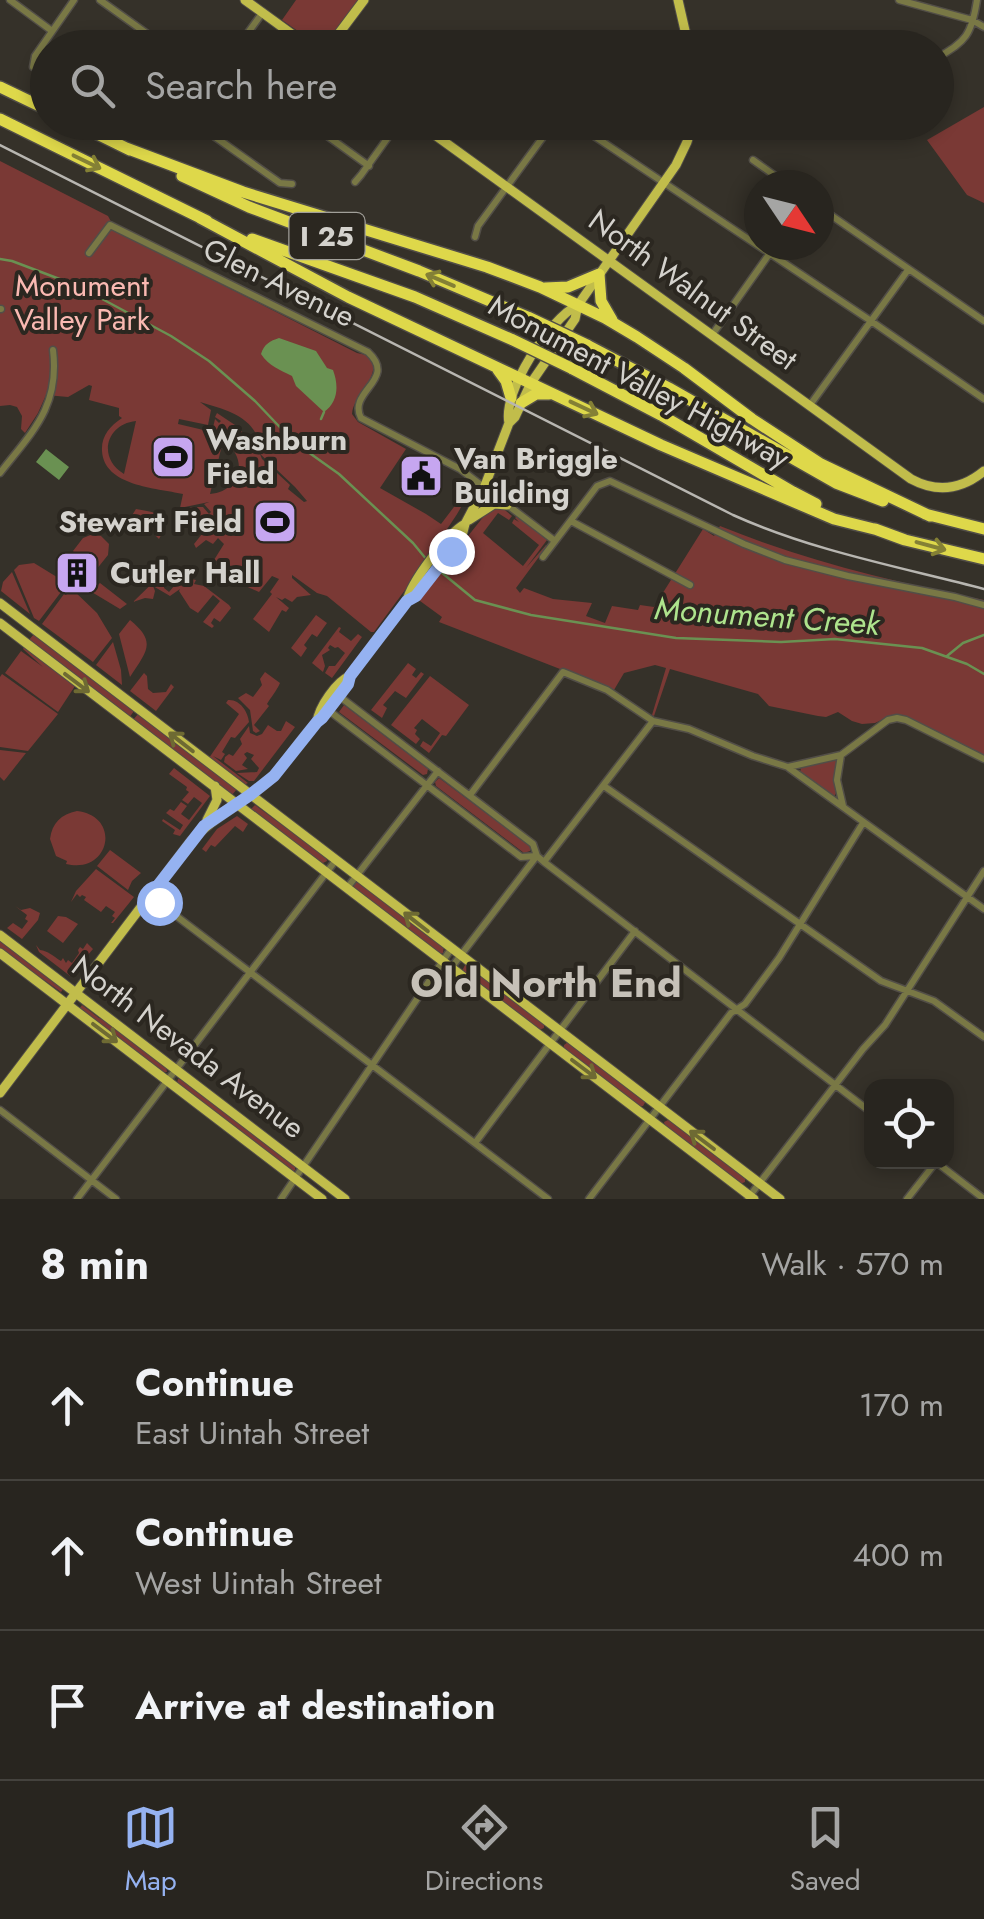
<!DOCTYPE html>
<meta charset="utf-8">
<style>
:root{--surface:#28251f;--page:#34312c;--text:#f1f3f6;--muted:#a5a5a4;--line:#44423d;--accent:#95b2f1}
body{margin:0;font-family:Jost,sans-serif;background:var(--page);color:var(--text)}
.controls{position:absolute;right:30px;bottom:30px;display:grid;overflow:hidden;border-radius:20px;box-shadow:0 5px 15px #0003}
.controls button{width:90px;height:90px;display:grid;place-items:center;padding:0;border:0;border-bottom:2px solid var(--line);background:var(--surface);color:var(--text);font:50px sans-serif}
.compass{position:absolute;left:744px;top:170px;width:90px;height:90px;border-radius:50%;background:var(--surface);box-shadow:0 5px 15px #0003;rotate:125deg}
.stop{position:absolute;width:30px;height:30px;margin:-22px;border:8px solid #95b2f1;border-radius:50%;background:#fff}
.stop.end{background:#95b2f1;border-color:#fff;box-shadow:0 2px 10px #0008}
.list{margin:0;padding:0;list-style:none}
h2{display:flex;justify-content:space-between;align-items:center;height:130px;margin:0;padding:0 40px;font-size:42px}
h2 small{font-size:32px;font-weight:400;color:var(--muted)}
.list li{display:grid;grid-template-columns:65px 1fr auto;gap:30px;align-items:center;box-sizing:border-box;height:150px;padding:0 40px;border-top:2px solid var(--line)}
.list b{display:block;font-size:38px;white-space:nowrap}
.list p{margin:0;font-size:32px;white-space:nowrap;color:var(--muted)}
.list em{font-size:32px;font-style:normal;color:var(--muted)}
.icon{flex:none;width:55px;height:55px;fill:none;stroke:currentColor;stroke-width:2;stroke-linecap:round;stroke-linejoin:round}
.map{position:relative;flex:none;width:984px;height:1199px;overflow:hidden}
.search{position:absolute;background:var(--surface);box-shadow:0 5px 15px #0003;left:30px;right:30px;top:30px;height:110px;display:flex;align-items:center;gap:25px;box-sizing:border-box;padding:0 35px;border-radius:55px;color:var(--muted);font-size:38px}
.sheet{height:580px;background:var(--surface)}
nav{display:flex;justify-content:space-around;align-items:center;box-sizing:border-box;height:140px;border-top:2px solid var(--line);background:var(--surface);font-size:28px;color:var(--muted)}
nav a{display:grid;justify-items:center;gap:5px}
nav .on{color:var(--accent)}
.map>svg:first-child{display:block}
.green{fill:#7a3935;fill-rule:evenodd}
.water{fill:#6a9152}
.lines{fill:none;stroke-linecap:round;stroke-linejoin:round}
.stream{stroke:#6a9152;stroke-width:2.5}
.minor-casing{stroke:#524e47;stroke-width:9}
.major-casing{stroke:#524e47;stroke-width:11}
.highway-casing{stroke:#524e47;stroke-width:14}
.minor{stroke:#797845;stroke-width:6}
.major{stroke:#c1bd4b;stroke-width:9}
.highway{stroke:#ded84a;stroke-width:11}
.rail{stroke:#b8b6b1;stroke-width:2.5}
.highway-bridge-casing{stroke:#524e47;stroke-width:14;stroke-linecap:butt}
.highway-bridge{stroke:#ded84a;stroke-width:11}
.oneway{stroke:#848035}
.oneway2{stroke:#6e6a33}
.route{stroke:#95b2f1;stroke-width:12}
.labels{text-anchor:middle;stroke-width:8;stroke-linejoin:round;paint-order:stroke}
.shield{fill:#2b2720;stroke:#a19f99;stroke-width:2.5}
.shield-label{font-size:28px;font-weight:bold;fill:#d4d2cd}
.street-label{font-size:30px;fill:#d4d2cd;stroke:#2b2720}
.park-label{font-size:30px;fill:#fab9b2;stroke:#2b2720}
.poi-label{font-size:30px;font-weight:bold;fill:#d4d2cd;stroke:#2b2720;text-anchor:start}
.water-label{font-size:32px;font-style:italic;fill:#aee48d;stroke:#2b2720}
.district-label{font-size:40px;font-weight:bold;fill:#c6c1b8;stroke:#2b2720}
</style>
<div class="map">
<svg width="984" height="1199" viewBox="0 0 984 1199">
<rect width="100%" height="100%" fill="#353129"/>
<path class="green" d="M 296,0 L 358,0 L 322,48 L 282,20 Z
M 984,107 L 984,203 L 967,195 L 927,140 Z
M 0,161 L 108,216 L 116,231 L 357,353 L 366,355 L 373,361 C 377,382 354,394 352,414 L 358,422 L 406,449 L 380,488 L 426,514 L 441,524 L 460,499 L 457,496 L 461,491 L 458,488 L 461,484 C 463,486 466,487 467,489 C 470,496 452,522 447,529 L 464,541 L 488,511 L 500,506 L 512,516 L 509,520 L 498,513 L 483,533 L 523,566 L 539,545 L 512,523 L 514,519 L 519,522 L 515,518 L 517,516 L 547,540 L 526,568 L 546,545 L 547,546 L 516,588 L 520,593 L 524,588 L 553,599 L 592,603 L 586,616 L 605,623 L 612,606 L 638,610 L 640,605 L 654,607 L 703,529 L 714,536 L 720,526 C 806,561 894,582 984,600 L 984,755 L 908,717 L 892,715 L 875,723 L 862,724 L 852,721 L 838,712 L 826,717 L 818,716 L 769,706 L 758,694 L 670,669 L 654,716 L 652,715 L 666,668 L 655,665 L 624,673 L 614,690 L 439,622 L 442,617 L 405,590 L 374,632 L 371,632 L 327,596 L 317,593 L 292,575 L 292,578 L 311,595 L 297,597 L 292,602 L 285,598 L 282,600 L 276,597 L 289,608 L 286,612 L 282,610 L 269,632 L 253,619 L 272,594 L 270,592 L 279,579 L 272,576 L 259,592 L 239,583 L 256,570 L 252,565 L 236,573 L 229,564 L 214,560 L 224,544 L 218,538 L 213,544 L 206,540 L 196,548 L 194,544 L 202,534 L 190,521 L 176,514 L 187,507 L 194,508 L 199,514 L 200,512 L 197,507 L 203,507 L 209,514 L 211,512 L 204,504 L 209,502 L 180,508 L 183,494 C 156,488 104,486 102,451 C 101,436 110,426 122,418 L 119,416 L 119,408 L 89,400 L 92,386 L 89,385 L 68,397 L 46,395 L 38,413 L 25,433 L 21,429 L 22,416 L 17,407 L 10,405 L 0,406 ZM 200,402 C 227,410 257,417 261,450 L 256,450 L 295,487 L 307,501 L 304,502 L 288,489 L 290,485 L 262,459 L 260,454 L 246,446 L 243,454 L 237,444 L 240,438 L 250,447 L 253,443 L 235,425 L 217,413 L 215,417 L 221,421 L 219,423 L 215,419 L 212,432 L 178,424 L 179,419 L 208,425 L 211,410 ZM 136,421 L 124,474 C 97,458 106,424 136,421 ZM 223,441 C 249,457 242,491 210,494 Z
M 136,509 C 157,513 173,513 159,539 L 155,535 L 160,528 L 148,518 L 139,528 L 129,520 Z
M 93,534 L 101,536 L 109,544 L 108,555 L 96,570 L 85,568 L 73,551 L 83,538 Z
M 34,563 L 65,582 L 59,590 L 61,592 L 39,621 L 34,618 L 14,570 L 19,565 Z
M 170,566 L 176,570 L 164,581 L 164,588 L 169,592 L 186,572 L 192,577 L 191,579 L 196,580 L 194,584 L 204,586 L 229,605 L 231,608 L 220,622 L 214,618 L 211,623 L 214,626 L 212,628 L 203,622 L 220,601 L 213,595 L 198,613 L 190,608 L 179,591 L 180,589 L 170,596 L 153,586 L 155,591 L 153,599 L 145,598 L 133,602 Z
M 12,572 L 30,614 L 1,591 L 3,582 Z
M 100,583 L 127,604 L 120,609 L 90,591 Z
M 71,588 L 97,613 L 112,638 L 93,662 L 42,624 L 64,594 L 66,595 Z
M 316,615 L 327,623 L 317,637 L 312,634 L 304,645 L 307,648 L 301,657 L 291,648 Z
M 130,620 C 157,642 147,651 130,677 L 119,634 Z
M 339,627 L 341,628 L 339,632 L 351,641 L 358,634 L 362,637 L 332,678 L 325,673 L 329,666 L 335,666 L 345,653 L 338,647 L 335,648 L 330,645 L 328,648 L 330,650 L 322,655 L 325,666 L 323,672 L 312,663 Z
M 34,634 L 134,711 L 129,718 L 28,641 Z
M 113,642 L 121,670 L 122,685 L 96,665 Z
M 24,647 L 75,686 L 58,712 L 5,673 L 21,651 L 43,667 L 23,649 Z
M 408,663 L 416,669 L 412,675 L 416,678 L 421,672 L 424,674 L 406,698 L 395,691 L 383,705 L 387,708 L 382,718 L 371,710 Z
M 265,672 L 280,683 C 276,692 271,697 267,704 L 269,706 L 254,725 L 260,731 L 256,733 L 253,731 L 250,710 L 238,698 L 246,693 L 253,697 L 262,685 L 260,679 Z
M 144,673 L 147,676 L 148,689 L 153,693 L 166,692 L 171,684 L 174,687 L 156,711 L 130,691 Z
M 2,674 L 58,714 L 28,751 L 0,747 L 0,677 Z
M 430,676 L 469,705 L 446,736 L 442,735 L 429,753 L 420,746 L 423,741 L 431,746 L 440,733 L 422,719 L 414,728 L 417,730 L 415,734 L 420,739 L 416,744 L 391,725 Z
M 228,700 C 240,699 248,712 249,722 L 235,738 L 231,737 L 222,752 L 225,754 L 221,760 L 213,756 L 248,783 L 244,785 L 209,758 L 239,714 L 226,703 Z
M 344,705 L 428,769 L 427,774 L 423,775 L 339,712 Z
M 138,714 L 237,789 L 232,795 L 133,720 Z
M 286,721 L 295,727 L 254,781 L 249,781 L 237,773 L 257,772 L 259,768 L 251,759 L 254,755 L 247,752 L 244,754 L 247,758 L 242,765 L 248,769 L 236,771 L 224,762 L 225,757 L 229,754 L 233,756 L 242,744 L 240,739 L 249,726 L 250,733 L 257,736 L 262,734 L 268,725 L 277,731 L 281,731 Z
M 0,750 L 26,753 L 4,781 L 0,777 Z
M 835,760 L 838,763 L 835,782 L 836,793 L 834,797 L 800,773 L 801,768 Z
M 174,768 L 210,796 L 180,836 L 173,834 L 175,830 L 162,821 L 163,819 L 180,830 L 183,825 L 166,813 L 170,809 L 174,811 L 181,802 L 187,806 L 181,814 L 189,820 L 202,803 L 194,797 L 188,804 L 182,800 L 189,792 L 186,790 L 187,787 L 169,774 Z
M 439,778 L 530,846 L 530,851 L 524,853 L 436,786 L 435,782 Z
M 255,805 L 326,857 L 327,861 L 321,864 L 250,810 Z
M 77,811 C 122,816 110,875 66,864 L 67,861 L 56,856 L 50,839 C 52,823 61,814 77,811 Z
M 237,816 L 248,824 L 243,832 L 235,826 L 215,847 L 211,845 L 206,852 L 202,849 L 217,829 Z
M 110,850 L 141,873 L 132,881 L 128,890 L 97,866 Z
M 96,869 L 134,897 L 113,923 L 111,923 L 115,918 L 112,916 L 115,912 L 106,906 L 101,912 L 84,900 L 86,897 L 82,895 L 80,897 L 77,894 L 71,902 L 76,891 Z
M 359,881 L 444,946 L 443,953 L 440,954 L 353,888 L 355,882 Z
M 15,906 L 21,910 L 30,908 L 40,913 L 38,920 L 22,939 L 7,928 L 13,923 L 22,929 L 28,921 L 25,919 L 27,915 Z
M 58,916 L 66,917 L 78,924 L 63,943 L 47,931 Z
M 0,939 L 64,988 L 61,992 L 0,949 Z
M 87,943 L 93,949 L 70,976 L 39,952 L 36,945 L 40,950 C 48,951 53,956 61,961 L 63,958 L 66,963 L 68,960 L 72,963 L 79,953 L 78,950 L 80,947 L 83,949 Z
M 465,965 L 468,965 L 544,1023 L 544,1028 L 539,1030 L 462,971 Z
M 82,1005 L 99,1018 L 105,1019 L 166,1066 L 167,1072 L 161,1072 L 79,1009 Z
M 568,1042 L 646,1101 L 643,1106 L 639,1106 L 564,1049 L 564,1045 Z
M 178,1079 L 184,1080 L 295,1165 L 295,1170 L 293,1172 L 177,1083 Z
M 670,1119 L 745,1176 L 745,1182 L 740,1184 L 665,1127 L 664,1122 Z"/>
<path class="water" d="M 279,338 L 316,351 L 327,368 L 333,370 C 339,386 338,402 324,412 L 296,386 L 292,376 C 280,370 269,366 261,354 C 264,344 270,341 279,338 Z
M 46,449 L 69,467 L 59,480 L 36,462 Z"/>
<g class="lines">
<path class="stream" d="M 0,259 L 12,261 L 78,286 L 171,336 L 209,361 L 255,401 L 294,442 L 339,474 L 413,543 L 427,560
M 321,419 L 324,412
M 441,572 L 475,600 L 531,615 L 676,638 L 781,642 L 835,639 L 922,648 L 967,664 L 984,674
M 947,656 L 963,643 L 984,635"/>
<defs>
<path id="minor" d="M 10,0 L 52,31
M 100,0 L 167,48
M 899,0 L 972,20 L 984,27
M 131,48 L 143,31
M 237,48 L 263,12
M 453,48 L 459,42 L 469,48
M 936,58 C 966,43 972,33 977,0
M 33,67 L 35,56 L 74,0
M 194,122 L 280,183 L 292,184
M 308,122 L 369,166
M 573,122 L 871,321 L 984,399
M 183,126 L 184,122
M 753,160 L 788,185
M 355,182 L 361,175 L 399,122
M 819,207 L 984,321
M 475,237 L 478,226 L 554,122
M 89,253 L 110,225 L 368,352 C 398,380 347,391 361,418 L 460,469 L 555,541
M 0,309 L 1,309
M 712,335 L 770,253
M 810,405 L 908,270
M 0,473 C 32,432 60,407 53,350
M 571,521 L 690,585
M 543,557 L 597,486 L 610,481 L 744,544 L 785,560 L 848,576 L 955,597 L 984,605
M 339,696 L 533,844 L 537,856 L 544,862 L 872,1113
M 328,710 L 521,857 L 537,856
M 841,755 L 837,780 L 843,806
M 789,768 L 984,909
M 604,786 L 881,981 L 934,1001 L 984,1037
M 470,795 L 563,672 L 607,690 L 653,721 L 689,729 L 753,756 L 788,767 L 841,755 L 888,720 L 897,718 L 906,720 L 984,759
M 544,862 L 653,721
M 347,888 L 438,771
M 150,896 L 548,1199
M 451,968 L 536,857
M 0,1110 L 116,1199
M 475,1143 L 635,931
M 936,1162 L 984,1199
M 748,1198 L 863,1049 L 885,1025 L 984,871
M 77,1199 L 336,860
M 281,1199 L 451,949
M 589,1199 L 731,1013 L 745,1004 L 779,958 L 863,823
M 907,1199 L 936,1162"/>
<path id="major" d="M 245,0 L 311,48
M 678,0 L 689,48
M 328,48 L 364,0
M 417,122 L 911,479 C 937,493 961,490 984,471
M 509,423 C 502,392 550,318 578,305
M 469,520 L 494,504 L 507,505
M 407,601 L 416,596 L 462,536 L 465,524 L 484,488 L 509,423 L 515,417 L 531,383 L 575,319 L 578,305 L 676,165 L 687,142 L 693,122
M 0,603 L 780,1199
M 0,623 L 754,1199
M 317,722 C 319,707 336,682 350,676
M 207,820 L 217,800 L 215,786
M 0,935 L 345,1199
M 0,953 L 322,1199
M 0,1093 L 191,841 C 213,817 242,804 266,783 C 286,765 299,740 318,721 C 330,709 345,693 350,676 L 407,601 C 411,582 447,534 465,524"/>
<path id="highway" d="M 0,87 L 48,110
M 0,119 L 207,221
M 73,122 L 130,150
M 126,148 L 243,192 L 487,267 L 540,287 L 605,318 L 637,337 L 684,368 L 752,419 L 821,464 L 930,516
M 182,176 L 249,207 L 419,271 L 530,318
M 200,218 L 348,297 L 661,445 L 834,519 L 878,530
M 252,239 L 415,297 L 513,340
M 545,288 L 568,287 L 599,274 L 601,301 L 612,320
M 587,345 L 669,388 L 836,483 L 883,501
M 571,368 L 661,415 L 793,492 L 816,504
M 498,370 L 506,381 L 511,398
M 521,403 L 536,394 L 549,394
M 925,514 L 984,529
M 875,529 L 905,540 L 984,559"/>
</defs>
<use href="#minor" class="minor-casing"/>
<use href="#major" class="major-casing"/>
<use href="#highway" class="highway-casing"/>
<use href="#minor" class="minor"/>
<use href="#major" class="major"/>
<use href="#highway" class="highway"/>
<path class="rail" d="M 0,145 L 733,515 C 813,551 900,567 984,589"/>
<defs>
<path id="highway-bridge" d="M 530,318 L 587,345
M 513,340 L 571,368"/>
</defs>
<use href="#highway-bridge" class="highway-bridge-casing"/>
<use href="#highway-bridge" class="highway-bridge"/>
</g>
<defs><path id="oneway-shaft" d="M-6 0H5M1.5-3L5.5 0L1.5 3" fill="none" stroke-width="1.6" stroke-linecap="round" stroke-linejoin="round" transform="scale(2.5)"/></defs>
<g class="oneway">
<use href="#oneway-shaft" transform="translate(87 162) rotate(26)"/>
<use href="#oneway-shaft" transform="translate(440 280) rotate(-157)"/>
<use href="#oneway-shaft" transform="translate(584 408) rotate(25)"/>
<use href="#oneway-shaft" transform="translate(931 546) rotate(15)"/>
</g>
<g class="oneway2">
<use href="#oneway-shaft" transform="translate(77 683) rotate(37)"/>
<use href="#oneway-shaft" transform="translate(181 742) rotate(-142)"/>
<use href="#oneway-shaft" transform="translate(416 922) rotate(-142)"/>
<use href="#oneway-shaft" transform="translate(105 1033) rotate(37)"/>
<use href="#oneway-shaft" transform="translate(584 1069) rotate(37)"/>
<use href="#oneway-shaft" transform="translate(702 1140) rotate(-143)"/>
</g>
<g class="lines">
<path class="route" d="M 159,902 L 150,896 L 204,826 L 250,795 L 274,776 L 317,722 L 322,718 L 348,684 L 350,676 L 407,601 L 416,596 L 451,551"/>
</g>
<defs>
<symbol id="stadium-square" viewBox="-11 -11 22 22"><rect x="-9" y="-9" width="18" height="18" rx="4" fill="#c6a6f0" stroke="#2b2720"/><path d="M0-5a6.5 5 0 1 0 0 10a6.5 5 0 1 0 0-10ZM-3.5-1.8h7v3.6h-7Z" fill="#111"/></symbol>
<symbol id="civic-square" viewBox="-11 -11 22 22"><rect x="-9" y="-9" width="18" height="18" rx="4" fill="#c6a6f0" stroke="#2b2720"/><path d="M-.6-6.5H3V-4.5H.6V-3L4-1V1h2V6H-6V1h2V-1L-.6-3ZM-1.2 2.5V6h2.4V2.5Z" fill="#111"/></symbol>
<symbol id="building-square" viewBox="-11 -11 22 22"><rect x="-9" y="-9" width="18" height="18" rx="4" fill="#c6a6f0" stroke="#2b2720"/><path d="M-4-6H4V6H1V3H-1V6H-4ZM-2.5-4.3h1.7v1.8h-1.7ZM.8-4.3h1.7v1.8H.8ZM-2.5-1h1.7V.8h-1.7ZM.8-1h1.7V.8H.8Z" fill="#111"/></symbol>
</defs>
<g fill-rule="evenodd">
<use href="#stadium-square" x="148" y="432" width="50" height="50"/>
<use href="#civic-square" x="396" y="451" width="50" height="50"/>
<use href="#stadium-square" x="250" y="497" width="50" height="50"/>
<use href="#building-square" x="52" y="548" width="50" height="50"/>
</g>
<g class="labels">
<rect class="shield" x="289.5" y="213" width="75" height="46" rx="8"/>
<g class="shield-label">
<text x="327" y="246">I 25</text>
</g>
<g class="street-label">
<text transform="translate(279 283) rotate(26)" y="10">Glen Avenue</text>
<text transform="translate(693 290) rotate(36)" y="10">North Walnut Street</text>
<text transform="translate(639 382) rotate(28)" y="10">Monument Valley Highway</text>
<text transform="translate(188 1047) rotate(37)" y="10">North Nevada Avenue</text>
</g>
<g class="park-label">
<text x="82" y="296">Monument<tspan x="82" dy="34">Valley Park</tspan></text>
</g>
<g class="poi-label">
<text x="206" y="450">Washburn<tspan x="206" dy="34">Field</tspan></text>
<text x="454" y="469">Van Briggle<tspan x="454" dy="34">Building</tspan></text>
<text x="242" y="532" text-anchor="end">Stewart Field</text>
<text x="110" y="583">Cutler Hall</text>
</g>
<g class="water-label">
<text transform="translate(767 616) rotate(4)" y="11">Monument Creek</text>
</g>
<g class="district-label">
<text x="546" y="997">Old North End</text>
</g>
</g>
</svg>
<div class="controls">
<button><svg class="icon" aria-label="locate" viewBox="0 0 24 24"><circle cx="12" cy="12" r="6"/><path d="M12 2v4M12 18v4M2 12h4M18 12h4"/></svg></button>
</div>
<svg class="compass" viewBox="-18 -18 36 36"><path d="M0-13l5 13h-10z" fill="#e53935"/><path d="M0 13l5-13h-10z" fill="#a5a5a4"/></svg>
<div class="stop" style="left:159px;top:902px"></div>
<div class="stop end" style="left:451px;top:551px"></div>
<div class="search"><svg class="icon" aria-label="search" viewBox="0 0 24 24"><circle cx="10" cy="10" r="6"/><path d="M15 15l6 6"/></svg>Search here</div>
</div>
<section class="sheet">
<h2>8 min<small>Walk · 570 m</small></h2>
<ul class="list">
<li><svg class="icon" aria-label="ahead" viewBox="0 0 24 24"><path d="M12 20V5M6 11l6-6 6 6"/></svg><div><b>Continue</b><p>East Uintah Street</p></div><em>170 m</em></li>
<li><svg class="icon" aria-label="ahead" viewBox="0 0 24 24"><path d="M12 20V5M6 11l6-6 6 6"/></svg><div><b>Continue</b><p>West Uintah Street</p></div><em>400 m</em></li>
<li><svg class="icon" aria-label="arrive" viewBox="0 0 24 24"><path d="M6 21V4h12l-3 4 3 4H6"/></svg><div><b>Arrive at destination</b></div></li>
</ul>
</section>
<nav>
<a class="on"><svg class="icon" aria-label="map" viewBox="0 0 24 24"><path d="M3 6l6-2 6 2 6-2v14l-6 2-6-2-6 2zM9 4v14M15 6v14"/></svg>Map</a>
<a><svg class="icon" aria-label="directions" viewBox="0 0 24 24"><path d="M12 3l9 9-9 9-9-9zM9 14v-3h6M13 9l2 2-2 2"/></svg>Directions</a>
<a><svg class="icon" aria-label="saved" viewBox="0 0 24 24"><path d="M7 4h10v16l-5-4-5 4z"/></svg>Saved</a>
</nav>
